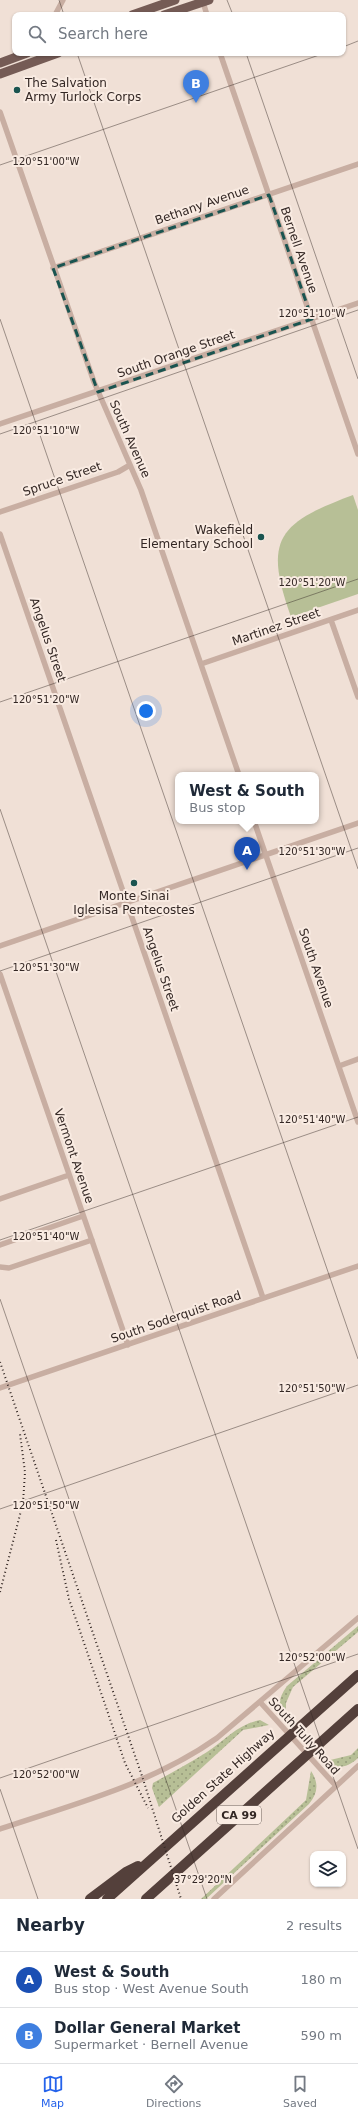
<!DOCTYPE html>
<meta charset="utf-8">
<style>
:root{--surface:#fff;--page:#f2f2f3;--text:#1f2937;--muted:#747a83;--line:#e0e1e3;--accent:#2563eb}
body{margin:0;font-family:"DejaVu Sans",sans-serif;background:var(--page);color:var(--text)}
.controls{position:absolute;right:12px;bottom:12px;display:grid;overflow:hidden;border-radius:8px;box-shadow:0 1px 3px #0004}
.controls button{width:36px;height:36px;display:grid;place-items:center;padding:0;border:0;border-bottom:1px solid var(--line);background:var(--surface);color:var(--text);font:20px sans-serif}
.you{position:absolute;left:146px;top:711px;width:14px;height:14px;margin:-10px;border:3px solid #fff;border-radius:50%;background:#1a73e8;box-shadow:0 0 0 6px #1a73e833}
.badge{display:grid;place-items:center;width:26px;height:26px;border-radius:50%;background:var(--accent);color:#fff;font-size:13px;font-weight:700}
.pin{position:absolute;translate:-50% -33px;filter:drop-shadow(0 1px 2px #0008)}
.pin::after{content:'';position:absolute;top:21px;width:14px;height:12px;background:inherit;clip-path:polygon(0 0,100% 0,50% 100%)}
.popup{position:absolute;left:175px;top:772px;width:144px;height:52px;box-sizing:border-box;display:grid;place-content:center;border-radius:8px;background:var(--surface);filter:drop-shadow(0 1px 3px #0005);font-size:13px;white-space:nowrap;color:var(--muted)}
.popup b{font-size:15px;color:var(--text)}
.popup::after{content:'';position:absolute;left:50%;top:100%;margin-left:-8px;border:8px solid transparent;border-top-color:var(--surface)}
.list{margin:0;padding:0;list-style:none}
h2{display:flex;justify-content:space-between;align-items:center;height:52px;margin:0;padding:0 16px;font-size:17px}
h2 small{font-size:13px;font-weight:400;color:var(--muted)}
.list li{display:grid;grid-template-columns:26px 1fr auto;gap:12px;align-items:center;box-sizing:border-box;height:56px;padding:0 16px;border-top:1px solid var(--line)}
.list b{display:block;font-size:15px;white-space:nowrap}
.list p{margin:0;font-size:13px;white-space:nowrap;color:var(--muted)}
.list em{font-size:13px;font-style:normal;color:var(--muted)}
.icon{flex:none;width:22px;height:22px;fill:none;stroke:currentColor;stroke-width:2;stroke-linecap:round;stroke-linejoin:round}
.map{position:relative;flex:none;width:358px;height:1899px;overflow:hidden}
.search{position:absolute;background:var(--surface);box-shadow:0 1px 3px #0004;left:12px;right:12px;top:12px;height:44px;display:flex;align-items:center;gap:10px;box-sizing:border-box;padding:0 14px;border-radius:8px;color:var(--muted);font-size:15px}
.sheet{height:164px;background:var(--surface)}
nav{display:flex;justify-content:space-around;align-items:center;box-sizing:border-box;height:56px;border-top:1px solid var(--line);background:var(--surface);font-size:11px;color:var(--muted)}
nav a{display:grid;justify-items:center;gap:2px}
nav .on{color:var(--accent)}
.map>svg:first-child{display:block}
.grass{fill:url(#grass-dots)}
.pitch{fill:#b7bf96}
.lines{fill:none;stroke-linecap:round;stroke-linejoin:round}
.minor{stroke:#c8aea2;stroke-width:5.5}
.primary{stroke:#755b55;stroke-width:9}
.motorway{stroke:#54403b;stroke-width:10}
.rail{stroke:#332724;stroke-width:2;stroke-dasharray:1 3;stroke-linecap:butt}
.marked{fill:none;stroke:#1a5450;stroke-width:3;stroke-dasharray:8 5;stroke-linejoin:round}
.ticks{fill:none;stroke:#332724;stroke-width:1;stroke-opacity:0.45}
.poi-dot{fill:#1a5450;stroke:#f9ebe2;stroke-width:1.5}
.labels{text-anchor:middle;stroke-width:4;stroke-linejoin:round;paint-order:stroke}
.shield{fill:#f9ebe2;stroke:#6e625d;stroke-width:1}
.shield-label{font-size:11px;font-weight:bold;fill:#332724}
.poi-label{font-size:12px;fill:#332724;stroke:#f9ebe2;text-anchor:start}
.street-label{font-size:12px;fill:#332724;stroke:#f9ebe2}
.ticks-label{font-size:10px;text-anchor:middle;fill:#332724;stroke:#f9ebe2;stroke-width:4;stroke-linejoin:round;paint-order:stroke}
</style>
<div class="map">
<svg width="358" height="1899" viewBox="0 0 358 1899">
<defs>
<pattern id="grass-dots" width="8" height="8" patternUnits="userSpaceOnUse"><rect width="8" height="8" fill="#b7bf96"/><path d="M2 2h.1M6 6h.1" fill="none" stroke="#959b7a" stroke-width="1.8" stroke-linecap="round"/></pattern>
</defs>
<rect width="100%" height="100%" fill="#f0e0d6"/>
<path class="grass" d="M 358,1626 L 358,1632 L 293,1687 L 286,1703 L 286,1720 C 277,1708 278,1698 287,1686 Z
M 260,1720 L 269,1725 L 243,1730 L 159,1807 L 152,1788 L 153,1783 C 171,1773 190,1763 207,1752 C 225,1740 238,1724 260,1720 Z
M 358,1748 L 358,1758 C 346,1769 336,1769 322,1762 L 351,1755 Z
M 311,1771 C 319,1783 318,1793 309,1804 L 206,1899 L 201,1899 L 306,1800 Z"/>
<path class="pitch" d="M 353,495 L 358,510 L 358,594 L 291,617 C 263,539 278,523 353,495 Z"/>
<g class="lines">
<path class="minor" d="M 203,2 L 207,15
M 55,15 L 63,0
M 220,53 L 358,454
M 0,112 L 94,382 L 141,490 L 239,775
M 53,268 L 358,164
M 0,424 L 358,303
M 0,512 L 118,472 L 130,465
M 0,534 L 263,1298
M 331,620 L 358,697
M 201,664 L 358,610
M 254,821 L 358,1122
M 0,946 L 358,823
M 0,974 L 128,1345
M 339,1066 L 358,1059
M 0,1199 L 69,1175
M 0,1245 L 83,1216
M 0,1267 L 9,1268 L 92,1240
M 0,1388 L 358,1266
M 260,1702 L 336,1786
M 0,1829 C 74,1804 152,1784 217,1738 L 358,1618
M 214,1899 L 358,1766"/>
<path class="primary" d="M 132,15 L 175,0
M 164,15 L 209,0
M 0,63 L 27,53
M 0,74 L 58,53"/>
<path class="motorway" d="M 90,1899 L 126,1872 L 138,1866
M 107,1899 L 358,1675
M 146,1899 L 358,1709"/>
<path class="rail" d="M 0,1362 L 143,1779 L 181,1899
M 56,1540 L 69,1599 L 125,1763 L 148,1808
M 0,1592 L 23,1503 L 25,1472 L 20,1434"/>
</g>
<path class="marked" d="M 269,195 L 312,319 L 98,392 L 53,268 Z"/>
<path class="ticks" d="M 59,0 L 64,15M 227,0 L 233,15M 343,47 L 358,41M 77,53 L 358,869M 246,53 L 358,379M 0,165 L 325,53M 0,319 L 358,1359M 0,434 L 358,310M 0,702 L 358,579M 0,809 L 358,1849M 0,971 L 358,848M 0,1240 L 358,1117M 0,1299 L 207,1899M 0,1509 L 358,1385M 0,1778 L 358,1654M 0,1789 L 38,1899"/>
<g class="poi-dot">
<circle cx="17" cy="90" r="4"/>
<circle cx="261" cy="537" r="4"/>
<circle cx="134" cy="883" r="4"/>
</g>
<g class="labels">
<rect class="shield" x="217" y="1806" width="44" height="18" rx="3"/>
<g class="shield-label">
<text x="239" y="1819">CA 99</text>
</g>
<g class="poi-label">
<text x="25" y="87">The Salvation<tspan x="25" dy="14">Army Turlock Corps</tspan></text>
<text x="253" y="534" text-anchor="end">Wakefield<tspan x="253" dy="14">Elementary School</tspan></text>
<text x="134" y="900" text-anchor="middle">Monte Sinai<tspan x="134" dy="14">Iglesisa Pentecostes</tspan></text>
</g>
<g class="street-label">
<text transform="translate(202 205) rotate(-19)" y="4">Bethany Avenue</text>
<text transform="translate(299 250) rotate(71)" y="4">Bernell Avenue</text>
<text transform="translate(176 354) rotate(-19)" y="4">South Orange Street</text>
<text transform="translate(130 439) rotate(66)" y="4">South Avenue</text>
<text transform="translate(62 479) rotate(-19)" y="4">Spruce Street</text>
<text transform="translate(276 627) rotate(-19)" y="4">Martinez Street</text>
<text transform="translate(48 640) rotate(71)" y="4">Angelus Street</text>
<text transform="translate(316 968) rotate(71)" y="4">South Avenue</text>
<text transform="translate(161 969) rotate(71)" y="4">Angelus Street</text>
<text transform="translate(74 1156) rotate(71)" y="4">Vermont Avenue</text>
<text transform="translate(176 1317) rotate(-19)" y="4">South Soderquist Road</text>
<text transform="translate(304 1736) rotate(48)" y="4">South Tully Road</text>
<text transform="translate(223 1776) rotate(-42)" y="4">Golden State Highway</text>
</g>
</g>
<g class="ticks-label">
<text x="46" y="165">120°51'00"W</text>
<text x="312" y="317">120°51'10"W</text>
<text x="46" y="434">120°51'10"W</text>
<text x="312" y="586">120°51'20"W</text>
<text x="46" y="703">120°51'20"W</text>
<text x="312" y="855">120°51'30"W</text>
<text x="46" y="971">120°51'30"W</text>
<text x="312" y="1123">120°51'40"W</text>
<text x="46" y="1240">120°51'40"W</text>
<text x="312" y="1392">120°51'50"W</text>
<text x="46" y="1509">120°51'50"W</text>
<text x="312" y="1661">120°52'00"W</text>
<text x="46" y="1778">120°52'00"W</text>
<text x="203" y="1883">37°29'20"N</text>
</g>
</svg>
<div class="controls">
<button><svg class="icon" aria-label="layers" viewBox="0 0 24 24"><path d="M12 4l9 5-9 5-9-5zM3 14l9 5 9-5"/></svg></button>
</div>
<div class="you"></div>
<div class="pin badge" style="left:247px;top:870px;background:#1a4fb4">A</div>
<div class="popup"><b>West &amp; South</b>Bus stop</div>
<div class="pin badge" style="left:196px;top:103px;background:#3f7fe0">B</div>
<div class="search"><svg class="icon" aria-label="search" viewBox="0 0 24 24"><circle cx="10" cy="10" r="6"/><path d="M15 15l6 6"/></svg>Search here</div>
</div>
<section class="sheet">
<h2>Nearby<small>2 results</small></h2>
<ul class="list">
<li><span class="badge" style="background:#1a4fb4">A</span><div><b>West &amp; South</b><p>Bus stop · West Avenue South</p></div><em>180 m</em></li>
<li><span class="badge" style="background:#3f7fe0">B</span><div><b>Dollar General Market</b><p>Supermarket · Bernell Avenue</p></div><em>590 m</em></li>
</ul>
</section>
<nav>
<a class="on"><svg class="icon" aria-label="map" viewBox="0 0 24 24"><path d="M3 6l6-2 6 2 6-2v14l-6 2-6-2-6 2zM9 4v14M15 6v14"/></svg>Map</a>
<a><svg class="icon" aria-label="directions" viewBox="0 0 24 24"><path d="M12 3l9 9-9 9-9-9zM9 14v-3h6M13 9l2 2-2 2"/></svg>Directions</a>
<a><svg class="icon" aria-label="saved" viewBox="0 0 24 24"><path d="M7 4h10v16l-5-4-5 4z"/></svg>Saved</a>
</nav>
